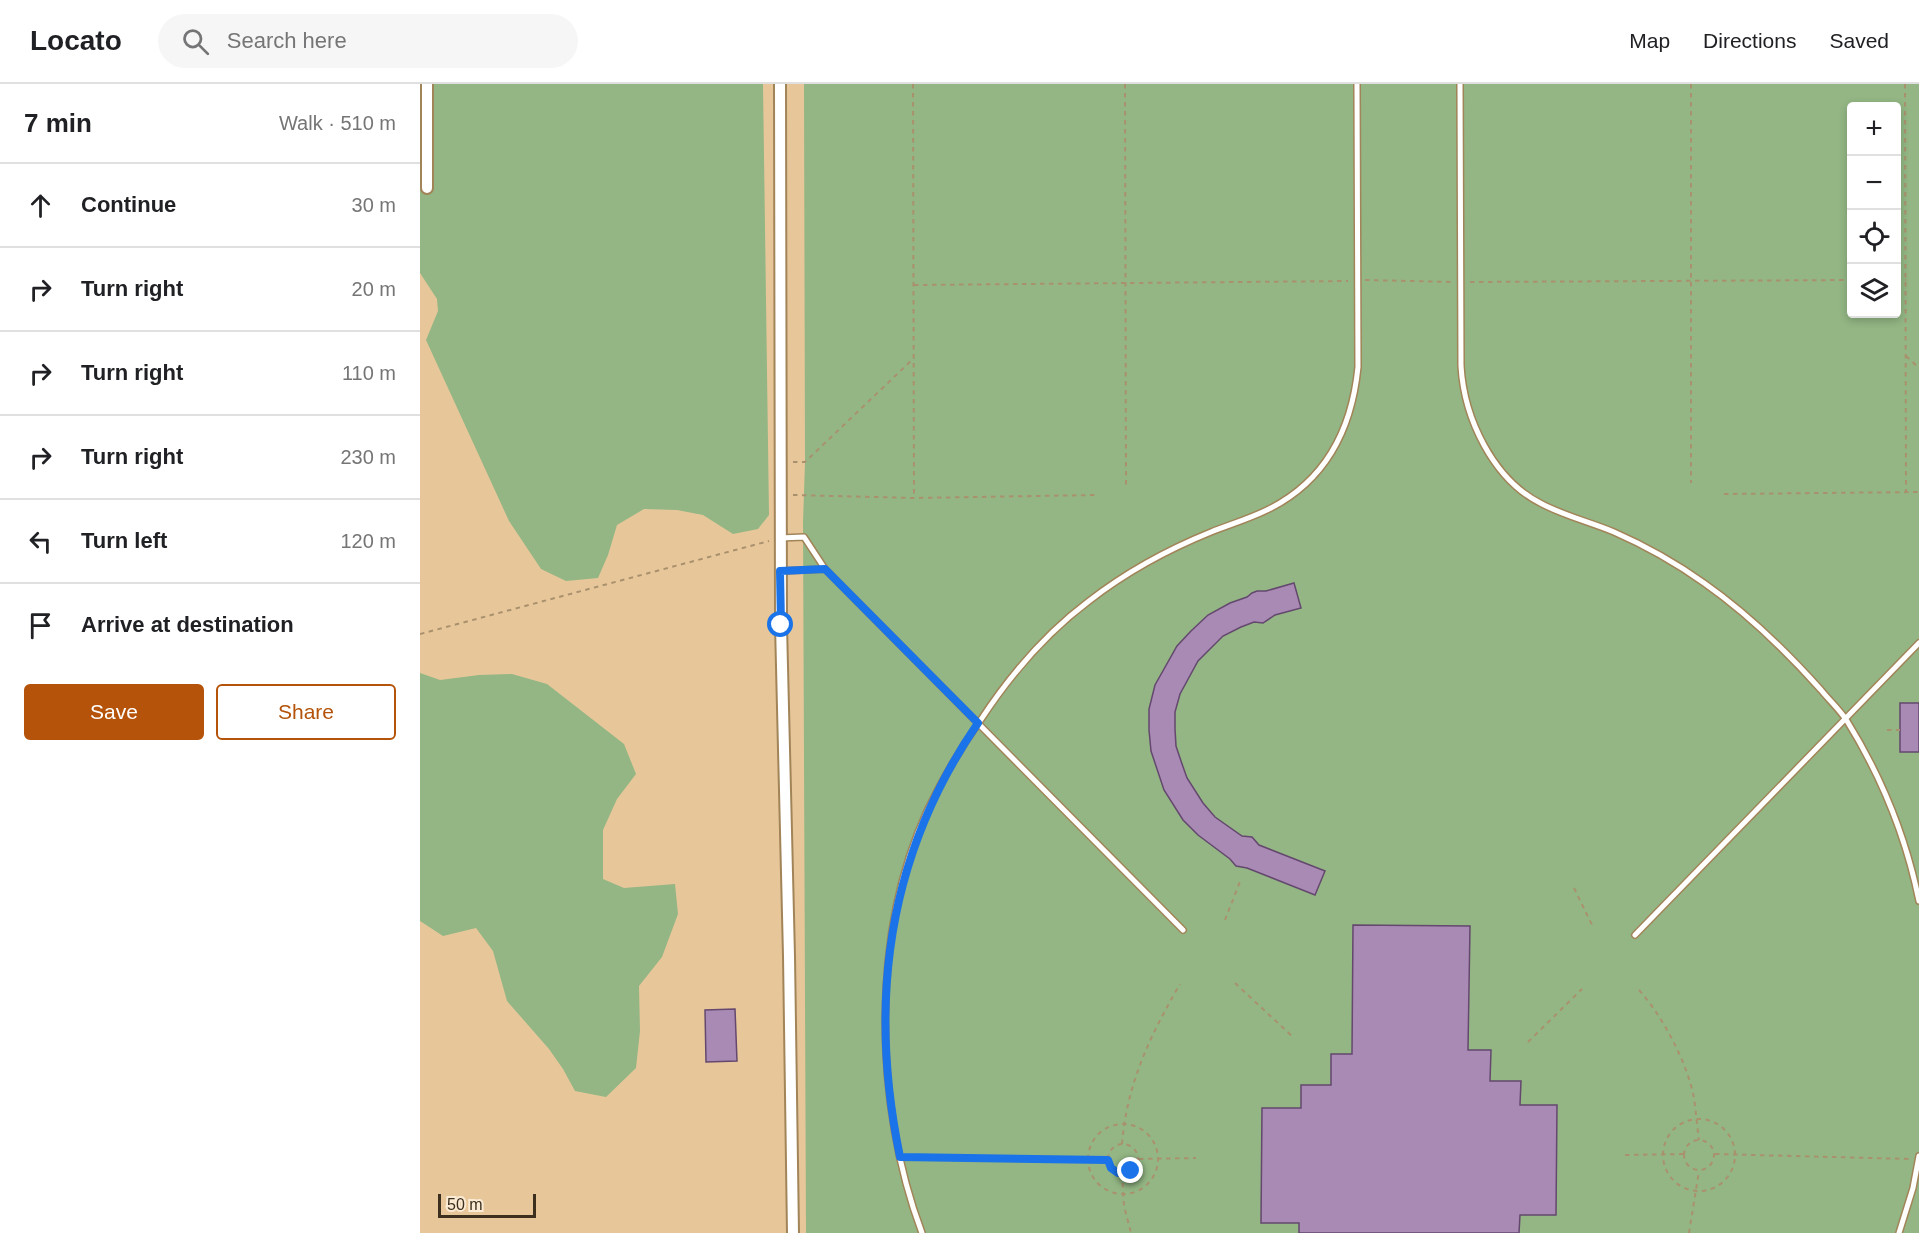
<!DOCTYPE html>
<meta charset="utf-8">
<style>
:root{--surface:#fff;--page:#f6f6f6;--text:#202124;--muted:#757577;--line:#e0e0e0;--accent:#b45309}
body{margin:0;font-family:Arial,sans-serif;background:var(--page);color:var(--text)}
.controls{position:absolute;right:18px;top:18px;display:grid;overflow:hidden;border-radius:6px;box-shadow:0 3px 9px #0003}
.controls button{width:54px;height:54px;display:grid;place-items:center;padding:0;border:0;border-bottom:2px solid var(--line);background:var(--surface);color:var(--text);font:30px sans-serif}
.scale{position:absolute;left:18px;bottom:15px;width:98px;box-sizing:border-box;padding-left:6px;border:3px solid #3c2f1d;border-top:0;font-size:16px;line-height:21px;white-space:nowrap;color:#3c2f1d;-webkit-text-stroke:4px #fbebd4;paint-order:stroke}
.stop{position:absolute;width:18px;height:18px;margin:-14px;border:4px solid #1a73e8;border-radius:50%;background:#fff}
.stop.end{background:#1a73e8;border-color:#fff;box-shadow:0 2px 6px #0008}
.list{margin:0;padding:0;list-style:none}
h2{display:flex;justify-content:space-between;align-items:center;height:78px;margin:0;padding:0 24px;font-size:26px}
h2 small{font-size:20px;font-weight:400;color:var(--muted)}
.list li{display:grid;grid-template-columns:39px 1fr auto;gap:18px;align-items:center;box-sizing:border-box;height:84px;padding:0 24px;border-top:2px solid var(--line)}
.list b{display:block;font-size:22px;white-space:nowrap}
.list em{font-size:20px;font-style:normal;color:var(--muted)}
.actions{display:flex;gap:12px;padding:18px 24px}
.actions a{flex:1;padding:14px 0;border:2px solid var(--accent);border-radius:6px;text-align:center;font-size:21px;color:var(--accent)}
.actions .main{background:var(--accent);color:#fff}
.icon{flex:none;width:33px;height:33px;fill:none;stroke:currentColor;stroke-width:2;stroke-linecap:round;stroke-linejoin:round}
.map{position:relative;flex:none;width:1499px;height:1149px;overflow:hidden}
header{display:flex;align-items:center;gap:36px;box-sizing:border-box;height:84px;padding:0 30px;background:var(--surface);border-bottom:2px solid var(--line)}
header strong{font-size:28px}
nav{display:flex;gap:33px;margin-inline-start:auto;font-size:21px}
.search{width:420px;height:54px;background:var(--page);display:flex;align-items:center;gap:15px;box-sizing:border-box;padding:0 21px;border-radius:33px;color:var(--muted);font-size:22px}
main{display:flex}
aside{flex:1;background:var(--surface)}
.map>svg:first-child{display:block}
.green{fill:#93b684;fill-rule:evenodd}
.building{fill:#a98ab4;stroke:#64486e;stroke-width:1.5}
.lines{fill:none;stroke-linecap:round;stroke-linejoin:round}
.lane-casing{stroke:#a28459;stroke-width:8}
.street-casing{stroke:#a28459;stroke-width:14}
.path{stroke:#aa916e;stroke-width:2;stroke-dasharray:4.5 4.5;stroke-linecap:butt}
.lane{stroke:#fff;stroke-width:5}
.street{stroke:#fff;stroke-width:10}
.route{stroke:#1a73e8;stroke-width:8}
</style>
<header>
<strong>Locato</strong>
<div class="search"><svg class="icon" aria-label="search" viewBox="0 0 24 24"><circle cx="10" cy="10" r="6"/><path d="M15 15l6 6"/></svg>Search here</div>
<nav><a>Map</a><a>Directions</a><a>Saved</a></nav>
</header>
<main>
<aside>
<h2>7 min<small>Walk · 510 m</small></h2>
<ul class="list">
<li><svg class="icon" aria-label="ahead" viewBox="0 0 24 24"><path d="M12 20V5M6 11l6-6 6 6"/></svg><div><b>Continue</b></div><em>30 m</em></li>
<li><svg class="icon" aria-label="right" viewBox="0 0 24 24"><path d="M7 20v-9h11M14 6l5 5-5 5"/></svg><div><b>Turn right</b></div><em>20 m</em></li>
<li><svg class="icon" aria-label="right" viewBox="0 0 24 24"><path d="M7 20v-9h11M14 6l5 5-5 5"/></svg><div><b>Turn right</b></div><em>110 m</em></li>
<li><svg class="icon" aria-label="right" viewBox="0 0 24 24"><path d="M7 20v-9h11M14 6l5 5-5 5"/></svg><div><b>Turn right</b></div><em>230 m</em></li>
<li><svg class="icon" aria-label="left" viewBox="0 0 24 24"><path d="M17 20v-9H6M10 6l-5 5 5 5"/></svg><div><b>Turn left</b></div><em>120 m</em></li>
<li><svg class="icon" aria-label="arrive" viewBox="0 0 24 24"><path d="M6 21V4h12l-3 4 3 4H6"/></svg><div><b>Arrive at destination</b></div></li>
</ul>
<div class="actions"><a class="main">Save</a><a>Share</a></div>
</aside>
<div class="map">
<svg width="1499" height="1149" viewBox="0 0 1499 1149">
<rect width="100%" height="100%" fill="#e7c79a"/>
<path class="green" d="M 9,0 L 343,0 L 349,431 L 338,445 L 313,450 L 283,431 L 257,426 L 224,425 L 197,441 L 188,471 L 178,494 L 146,497 L 121,485 L 89,437 L 6,256 L 18,227 L 17,215 L 0,189 L 0,27 Z
M 384,0 L 1499,0 L 1499,1149 L 386,1149 L 383,439 L 385,378 ZM 1432,22 L 1476,22 L 1476,230 L 1432,230 Z
M 0,589 L 20,596 L 59,591 L 92,590 L 127,600 L 204,660 L 216,690 L 197,715 L 183,746 L 183,795 L 204,804 L 255,800 L 258,830 L 242,873 L 219,902 L 220,947 L 216,984 L 186,1013 L 155,1007 L 143,985 L 129,965 L 87,917 L 73,867 L 56,844 L 23,852 L 0,837 Z"/>
<path class="building" d="M 874,499 L 881,524 L 855,531 L 843,539 L 834,538 L 821,543 L 803,552 L 778,577 L 760,610 L 755,628 L 755,645 L 756,662 L 761,677 L 767,694 L 783,719 L 795,733 L 822,752 L 832,753 L 839,761 L 905,787 L 895,811 L 827,784 L 816,782 L 810,775 L 778,751 L 763,736 L 744,706 L 731,667 L 729,646 L 729,625 L 735,601 L 757,562 L 771,547 L 788,531 L 810,519 L 827,513 L 832,509 L 837,507 L 846,507 Z
M 1480,619 L 1499,619 L 1499,668 L 1480,668 Z
M 933,841 L 1050,842 L 1048,966 L 1071,966 L 1070,997 L 1101,997 L 1100,1021 L 1137,1021 L 1136,1131 L 1100,1131 L 1099,1149 L 879,1149 L 879,1139 L 841,1139 L 842,1024 L 881,1024 L 881,1001 L 911,1001 L 911,970 L 932,970 Z
M 315,925 L 317,977 L 286,978 L 285,926 Z"/>
<g class="lines">
<defs>
<path id="lane" d="M 1040,0 L 1041,282 C 1044,334 1073,396 1122,420 C 1145,432 1170,438 1194,448 C 1226,462 1256,479 1284,499 C 1327,529 1366,567 1401,606 C 1409,616 1420,626 1427,637 C 1461,692 1486,753 1499,817
M 360,454 L 384,453 L 405,485 L 763,846
M 362,487 L 405,485
M 1215,851 L 1499,559
M 502,1149 C 454,1022 450,850 508,725 C 523,694 540,665 560,637 C 590,591 625,550 669,517 C 705,489 749,465 791,448 C 811,440 832,434 851,424 C 907,395 932,343 938,283 L 937,0
M 1479,1149 L 1493,1104 L 1499,1072"/>
<path id="street" d="M 7,0 L 7,104
M 360,0 L 361,541 L 369,872 L 373,1149"/>
</defs>
<use href="#lane" class="lane-casing"/>
<use href="#street" class="street-casing"/>
<path class="path" d="M 493,0 L 494,414
M 705,0 L 706,404
M 1271,0 L 1271,399
M 1485,0 L 1486,408
M 945,196 L 1033,198
M 1476,196 L 1486,196
M 1050,198 L 1432,196
M 494,201 L 928,197
M 1486,272 L 1499,284
M 373,378 L 385,378 L 494,274
M 1304,410 L 1499,408
M 373,411 L 494,414 L 676,411
M 0,550 L 349,457
M 1467,646 L 1480,646
M 1154,804 L 1172,841
M 805,836 L 821,795
M 815,899 L 874,954
M 1219,906 C 1243,933 1267,978 1274,1014 C 1276,1028 1277,1042 1279,1056
M 1108,958 L 1162,905
M1243 1071a36 36 0 1 1 72 0a36 36 0 1 1-72 0Z
M668 1075a35 35 0 1 1 70 0a35 35 0 1 1-70 0Z
M1264 1071a15 15 0 1 1 30 0a15 15 0 1 1-30 0Z
M 702,1060 C 707,999 730,952 760,900
M688 1075a15 15 0 1 1 30 0a15 15 0 1 1-30 0Z
M 1295,1070 L 1490,1075
M 1205,1071 L 1263,1070
M 490,1073 L 688,1076
M 719,1075 L 776,1074
M 702,1090 L 704,1122 L 711,1149
M 1269,1149 L 1279,1087"/>
<use href="#lane" class="lane"/>
<use href="#street" class="street"/>
</g>
<g class="lines">
<path class="route" d="M 361,541 L 360,487 L 405,485 L 558,639 C 467,771 448,919 480,1073 L 688,1076 L 691,1084 L 698,1089 L 711,1087"/>
</g>
</svg>
<div class="controls">
<button>+</button>
<button>−</button>
<button><svg class="icon" aria-label="locate" viewBox="0 0 24 24"><circle cx="12" cy="12" r="6"/><path d="M12 2v4M12 18v4M2 12h4M18 12h4"/></svg></button>
<button><svg class="icon" aria-label="layers" viewBox="0 0 24 24"><path d="M12 4l9 5-9 5-9-5zM3 14l9 5 9-5"/></svg></button>
</div>
<div class="scale">50 m</div>
<div class="stop" style="left:361px;top:541px"></div>
<div class="stop end" style="left:711px;top:1087px"></div>
</div>
</main>
